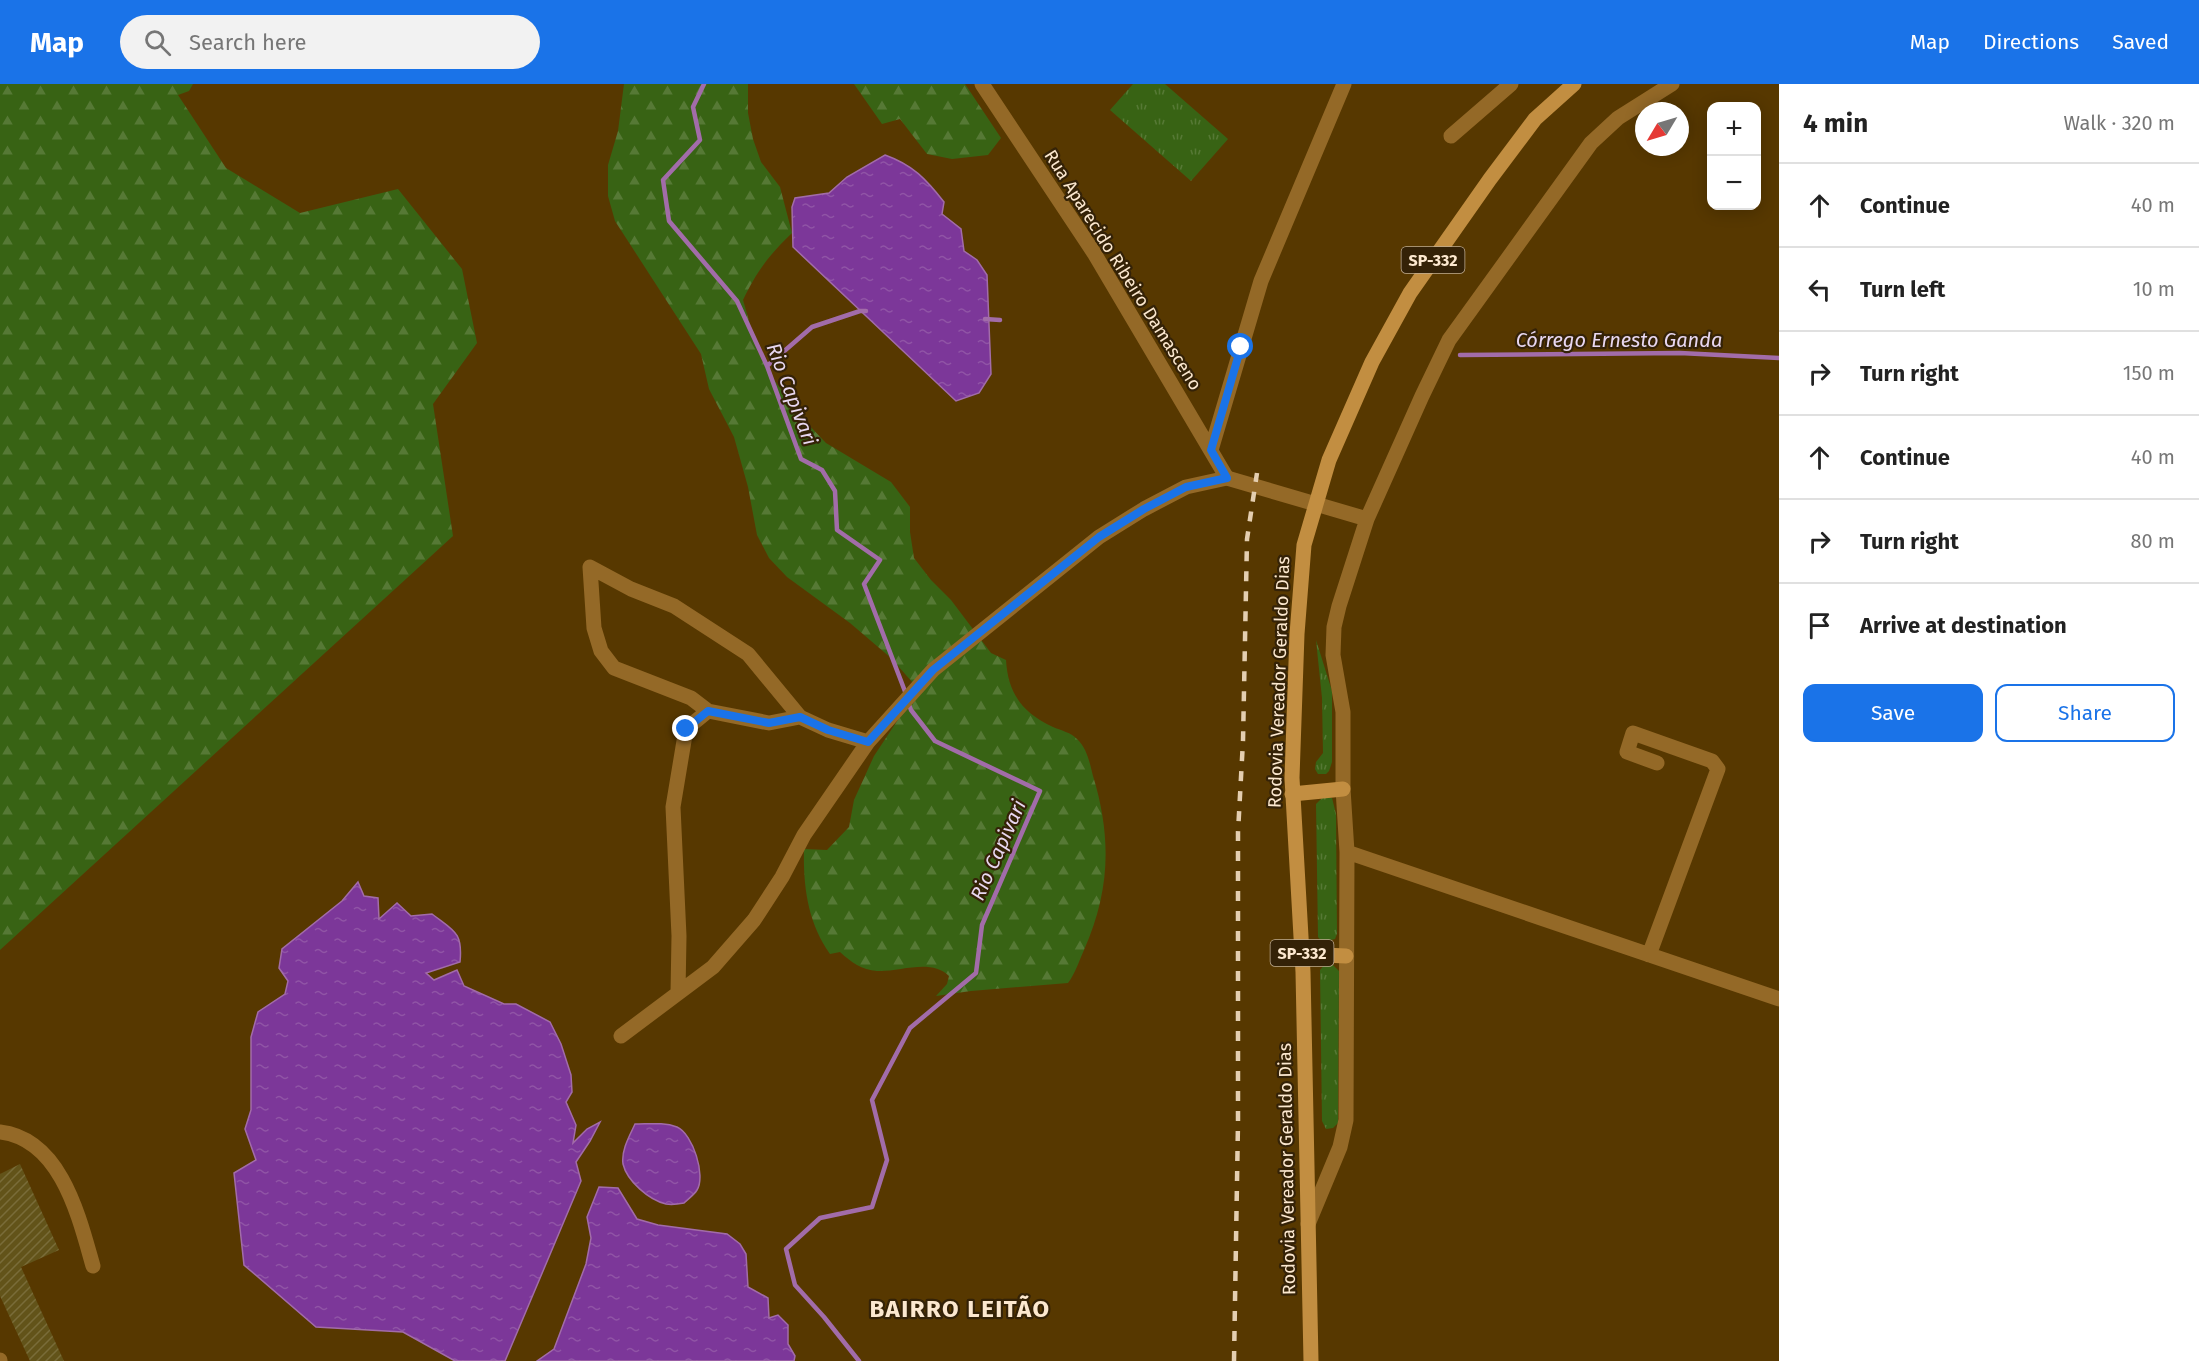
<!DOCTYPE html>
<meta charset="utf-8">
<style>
:root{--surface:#fff;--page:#f2f2f2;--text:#222;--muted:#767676;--line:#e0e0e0;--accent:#1a73e8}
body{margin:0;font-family:"Fira Sans",sans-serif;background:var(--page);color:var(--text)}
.controls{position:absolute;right:18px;top:18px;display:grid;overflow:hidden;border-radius:12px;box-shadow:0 3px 15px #0003}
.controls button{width:54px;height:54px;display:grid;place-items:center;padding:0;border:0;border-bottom:2px solid var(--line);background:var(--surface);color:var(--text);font:30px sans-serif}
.compass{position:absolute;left:1635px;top:18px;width:54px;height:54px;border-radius:50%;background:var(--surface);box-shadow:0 3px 15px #0003;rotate:232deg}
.stop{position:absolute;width:18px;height:18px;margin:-14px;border:4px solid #1a73e8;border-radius:50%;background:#fff}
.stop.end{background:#1a73e8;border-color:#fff;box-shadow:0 2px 6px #0008}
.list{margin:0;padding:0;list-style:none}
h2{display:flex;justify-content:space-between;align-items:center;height:78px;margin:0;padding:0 24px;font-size:26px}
h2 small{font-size:20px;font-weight:400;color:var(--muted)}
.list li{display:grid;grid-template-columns:39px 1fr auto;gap:18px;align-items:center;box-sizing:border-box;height:84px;padding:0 24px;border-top:2px solid var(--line)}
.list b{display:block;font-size:22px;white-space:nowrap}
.list em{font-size:20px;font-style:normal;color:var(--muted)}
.actions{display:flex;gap:12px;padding:18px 24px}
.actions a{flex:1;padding:14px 0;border:2px solid var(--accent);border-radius:12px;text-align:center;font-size:21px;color:var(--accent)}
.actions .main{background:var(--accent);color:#fff}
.icon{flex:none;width:33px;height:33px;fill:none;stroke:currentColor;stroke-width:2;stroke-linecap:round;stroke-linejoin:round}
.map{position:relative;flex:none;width:1779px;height:1277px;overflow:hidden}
header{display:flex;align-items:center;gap:36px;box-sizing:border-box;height:84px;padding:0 30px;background:var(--accent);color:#fff}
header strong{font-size:28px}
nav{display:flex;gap:33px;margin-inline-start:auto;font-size:21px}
.search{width:420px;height:54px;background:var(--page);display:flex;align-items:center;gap:15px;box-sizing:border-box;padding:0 21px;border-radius:33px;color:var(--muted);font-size:22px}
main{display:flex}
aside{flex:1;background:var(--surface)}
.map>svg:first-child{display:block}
.grass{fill:url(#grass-tufts)}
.forest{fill:url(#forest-firs)}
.water{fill:url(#water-ripples);stroke:#a26ca9;stroke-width:1.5}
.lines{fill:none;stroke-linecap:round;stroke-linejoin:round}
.stream{stroke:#a26ca9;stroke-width:4.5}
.building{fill:url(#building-hatch)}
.street{stroke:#946927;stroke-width:15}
.secondary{stroke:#946927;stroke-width:15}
.primary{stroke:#c28e41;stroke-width:15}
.rail{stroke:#e4ceb0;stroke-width:4.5;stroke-dasharray:10 10;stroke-linecap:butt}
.route{stroke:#1a73e8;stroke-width:8}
.labels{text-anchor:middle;stroke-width:4.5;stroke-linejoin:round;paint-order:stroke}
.shield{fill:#342207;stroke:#c0ad93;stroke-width:1.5}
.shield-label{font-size:16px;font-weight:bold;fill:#fce8cf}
.street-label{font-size:18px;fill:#fce8cf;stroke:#342207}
.water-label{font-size:20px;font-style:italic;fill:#e8d7f0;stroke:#342207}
.district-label{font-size:24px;font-weight:bold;letter-spacing:1.5px;fill:#fce8cf;stroke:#342207}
</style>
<header>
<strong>Map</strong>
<div class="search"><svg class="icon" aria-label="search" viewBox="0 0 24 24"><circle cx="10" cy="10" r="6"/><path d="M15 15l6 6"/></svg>Search here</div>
<nav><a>Map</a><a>Directions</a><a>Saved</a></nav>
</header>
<main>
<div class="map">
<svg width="1779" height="1277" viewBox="0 0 1779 1277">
<defs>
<pattern id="grass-tufts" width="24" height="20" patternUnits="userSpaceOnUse" patternTransform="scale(1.5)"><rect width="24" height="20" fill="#386314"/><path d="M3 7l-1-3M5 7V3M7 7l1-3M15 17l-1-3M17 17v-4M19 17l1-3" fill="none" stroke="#567935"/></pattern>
<pattern id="forest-firs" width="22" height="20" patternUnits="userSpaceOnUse" patternTransform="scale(1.5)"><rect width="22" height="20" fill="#386314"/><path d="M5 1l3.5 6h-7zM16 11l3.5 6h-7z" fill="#567935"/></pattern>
<pattern id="water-ripples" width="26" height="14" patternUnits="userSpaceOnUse" patternTransform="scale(1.5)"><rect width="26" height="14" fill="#7c3799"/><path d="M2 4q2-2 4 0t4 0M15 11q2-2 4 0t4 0" fill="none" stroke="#9054a6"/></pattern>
<pattern id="building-hatch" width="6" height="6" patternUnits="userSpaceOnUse" patternTransform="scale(1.5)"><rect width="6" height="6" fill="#625319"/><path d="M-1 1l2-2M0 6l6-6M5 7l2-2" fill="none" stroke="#796c39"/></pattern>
</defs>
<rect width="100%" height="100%" fill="#573800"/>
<path class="grass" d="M 1133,0 L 1165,0 L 1228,55 L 1191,97 L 1110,26 Z
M 1316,556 L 1332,607 L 1332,678 L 1329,687 L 1326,690 L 1318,690 L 1315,685 L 1316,678 L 1323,669 L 1322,614 Z
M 1323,713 L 1332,714 L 1336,730 L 1337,850 L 1335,855 L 1322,858 L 1318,853 L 1316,720 Z
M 1326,879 L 1333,881 L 1339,887 L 1338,1039 L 1333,1044 L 1326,1045 L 1322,1037 L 1320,886 Z"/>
<path class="forest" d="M 0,0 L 193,0 L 189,7 L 178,11 L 226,84 L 300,129 L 398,105 L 462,185 L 477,259 L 433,320 L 453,452 L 0,866 Z
M 624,0 L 748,0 L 748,29 L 753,55 L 761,78 L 780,103 L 792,149 C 769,171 757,187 743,216 L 758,268 L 771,292 L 804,336 L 826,359 L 891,398 L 910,423 L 910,448 L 914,474 L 931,496 L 951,516 L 991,569 L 1006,576 C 1008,610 1023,629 1053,643 C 1060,646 1072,649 1077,655 C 1087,664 1090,680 1093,692 C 1112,754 1110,807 1084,866 C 1079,877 1075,890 1068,899 L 971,907 L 936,912 L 947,900 L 949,892 C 931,874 900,888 877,887 C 862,886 851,878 840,868 L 830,870 C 808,839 803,803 804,765 L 827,766 L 849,743 L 854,716 L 874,672 L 913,613 L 913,599 L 891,574 L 850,539 L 787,493 L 769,474 L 757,451 L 748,403 L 734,353 L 709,305 L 701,270 L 615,137 L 608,112 L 608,81 L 618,47 Z
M 854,0 L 965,0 L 1001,54 L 988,71 L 952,75 L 927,70 L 900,35 L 882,40 Z"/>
<path class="water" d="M 885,71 C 913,81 926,95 944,118 L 942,130 L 961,145 L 964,167 L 977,176 L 987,191 L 991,290 L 979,309 L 956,317 L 793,163 L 792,123 L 795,114 L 829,109 L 847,93 Z
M 358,798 L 364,812 L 378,814 L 379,835 L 397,819 L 411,832 L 432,830 C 454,847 463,848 460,878 L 426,889 L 434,896 L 457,886 L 464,902 L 504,920 L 516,920 L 550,938 L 561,960 L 571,991 L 572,1008 L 566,1018 L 576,1041 L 573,1059 L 587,1045 L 600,1038 L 590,1057 L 576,1078 L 581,1097 L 505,1277 L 455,1277 L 403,1248 L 316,1243 L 244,1181 L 234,1089 L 256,1076 L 245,1045 L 251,1026 L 251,953 L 258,928 L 285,910 L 288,897 L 279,884 L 282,865 L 342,817 Z
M 635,1040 C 649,1040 664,1038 677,1043 C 693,1050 706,1092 697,1106 C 694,1111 688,1115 684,1119 C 679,1120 671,1121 666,1120 C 649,1116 627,1097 623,1080 C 621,1066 630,1051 635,1040 Z
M 599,1103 L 618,1104 L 637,1135 L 658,1141 L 727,1150 L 740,1160 L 746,1170 L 748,1203 L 768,1214 L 769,1234 L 778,1231 L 788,1241 L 788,1260 L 795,1272 L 794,1277 L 537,1277 L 554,1265 L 586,1180 L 591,1154 L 587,1133 Z"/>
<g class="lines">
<path class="stream" d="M 704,0 L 693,23 L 700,56 L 663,96 L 669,137 L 737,217 L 767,282 L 801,375 L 822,386 L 835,407 L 837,446 L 880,476 L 864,500 L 906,610
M 985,235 L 1000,236
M 1460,271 L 1680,269 L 1779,274
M 767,282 L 812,243 L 860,227 L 866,227
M 859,1277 L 824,1233 L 795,1201 L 786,1165 L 820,1134 L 872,1123 L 887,1076 L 872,1016 L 910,944 L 976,889 L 982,841 L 1040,707 L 935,657 L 911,626 L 908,618"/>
</g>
<path class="building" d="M 20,1080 L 59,1166 L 21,1183 L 64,1277 L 30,1277 L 0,1212 L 0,1090 Z"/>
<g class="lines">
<path class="street" d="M 1451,52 L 1511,0
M 800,633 L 748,570 L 674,522 L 631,505 L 590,483 L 594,544 L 601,567 L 614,584 L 691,614 L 708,627 L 769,639 L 800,633 L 828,646 L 868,658
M 1347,768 L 1779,915
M 1649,871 L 1718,685 L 1712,677 L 1633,649 L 1627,668 L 1657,679
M 678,909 L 679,852 L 673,723 L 686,645 L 708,627
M 621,952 L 713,883 L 754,836 L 782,793 L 804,751 L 868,658 L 933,586 L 1099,453 L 1144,425 L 1186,403 L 1227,394 L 1367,435
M 0,1048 C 61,1055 79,1133 93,1182
M 1308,1140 L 1340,1063 L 1346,1036 L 1347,768 L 1343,705 L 1343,628 L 1333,571 L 1334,543 L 1339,522 L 1367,435 L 1422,312 L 1449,256 L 1591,59 L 1618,34 L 1672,0
M 0,1276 L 0,1277"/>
<path class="secondary" d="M 982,0 L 1094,169 L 1227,394
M 1211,366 L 1261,197 L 1344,0"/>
<path class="primary" d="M 1292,710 L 1343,705
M 1302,870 L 1346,872
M 1311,1277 L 1303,888 L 1292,694 L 1297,550 L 1304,461 L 1329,376 L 1372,278 L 1410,209 L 1490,95 L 1535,35 L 1574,0"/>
<path class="rail" d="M 1234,1277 L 1238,1038 L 1238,748 L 1243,657 L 1247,455 L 1257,389"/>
</g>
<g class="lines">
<path class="route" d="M 686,645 L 708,627 L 769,639 L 800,633 L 828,646 L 868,658 L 933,586 L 1099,453 L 1144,425 L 1186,403 L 1227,394 L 1211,366 L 1241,263"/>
</g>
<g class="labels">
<g class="shield">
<rect x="1401.5" y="163" width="63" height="26" rx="4.5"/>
<rect x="1270.5" y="856" width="63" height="26" rx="4.5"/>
</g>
<g class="shield-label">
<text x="1433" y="182">SP-332</text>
<text x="1302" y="875">SP-332</text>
</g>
<g class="street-label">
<text transform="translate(1123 186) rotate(58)" y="6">Rua Aparecido Ribeiro Damasceno</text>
<text transform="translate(1279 598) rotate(-88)" y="6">Rodovia Vereador Geraldo Dias</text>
<text transform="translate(1287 1085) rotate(-91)" y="6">Rodovia Vereador Geraldo Dias</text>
</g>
<g class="water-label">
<text x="1619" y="263">Córrego Ernesto Ganda</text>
<text transform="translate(792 310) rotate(69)" y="7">Rio Capivari</text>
<text transform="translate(998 766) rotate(-66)" y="7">Rio Capivari</text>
</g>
<g class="district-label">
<text x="960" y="1233">BAIRRO LEITÃO</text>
</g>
</g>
</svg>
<div class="controls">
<button>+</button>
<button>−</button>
</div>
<svg class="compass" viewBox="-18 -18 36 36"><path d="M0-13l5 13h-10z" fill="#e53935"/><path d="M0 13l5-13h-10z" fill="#767676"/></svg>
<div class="stop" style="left:1241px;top:263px"></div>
<div class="stop end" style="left:686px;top:645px"></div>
</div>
<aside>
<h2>4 min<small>Walk · 320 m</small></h2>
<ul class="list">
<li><svg class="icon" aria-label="ahead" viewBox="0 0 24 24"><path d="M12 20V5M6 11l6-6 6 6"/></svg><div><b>Continue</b></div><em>40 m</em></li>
<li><svg class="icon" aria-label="left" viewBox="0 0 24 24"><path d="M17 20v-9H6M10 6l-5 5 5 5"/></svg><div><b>Turn left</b></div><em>10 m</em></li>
<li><svg class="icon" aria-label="right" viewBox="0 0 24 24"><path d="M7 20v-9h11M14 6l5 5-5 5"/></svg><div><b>Turn right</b></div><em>150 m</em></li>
<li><svg class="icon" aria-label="ahead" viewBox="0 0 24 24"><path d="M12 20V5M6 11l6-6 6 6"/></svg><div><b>Continue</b></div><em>40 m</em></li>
<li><svg class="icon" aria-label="right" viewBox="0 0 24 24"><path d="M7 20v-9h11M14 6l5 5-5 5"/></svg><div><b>Turn right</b></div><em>80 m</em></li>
<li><svg class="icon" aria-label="arrive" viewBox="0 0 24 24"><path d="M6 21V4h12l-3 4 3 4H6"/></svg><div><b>Arrive at destination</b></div></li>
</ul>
<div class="actions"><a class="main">Save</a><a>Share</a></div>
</aside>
</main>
